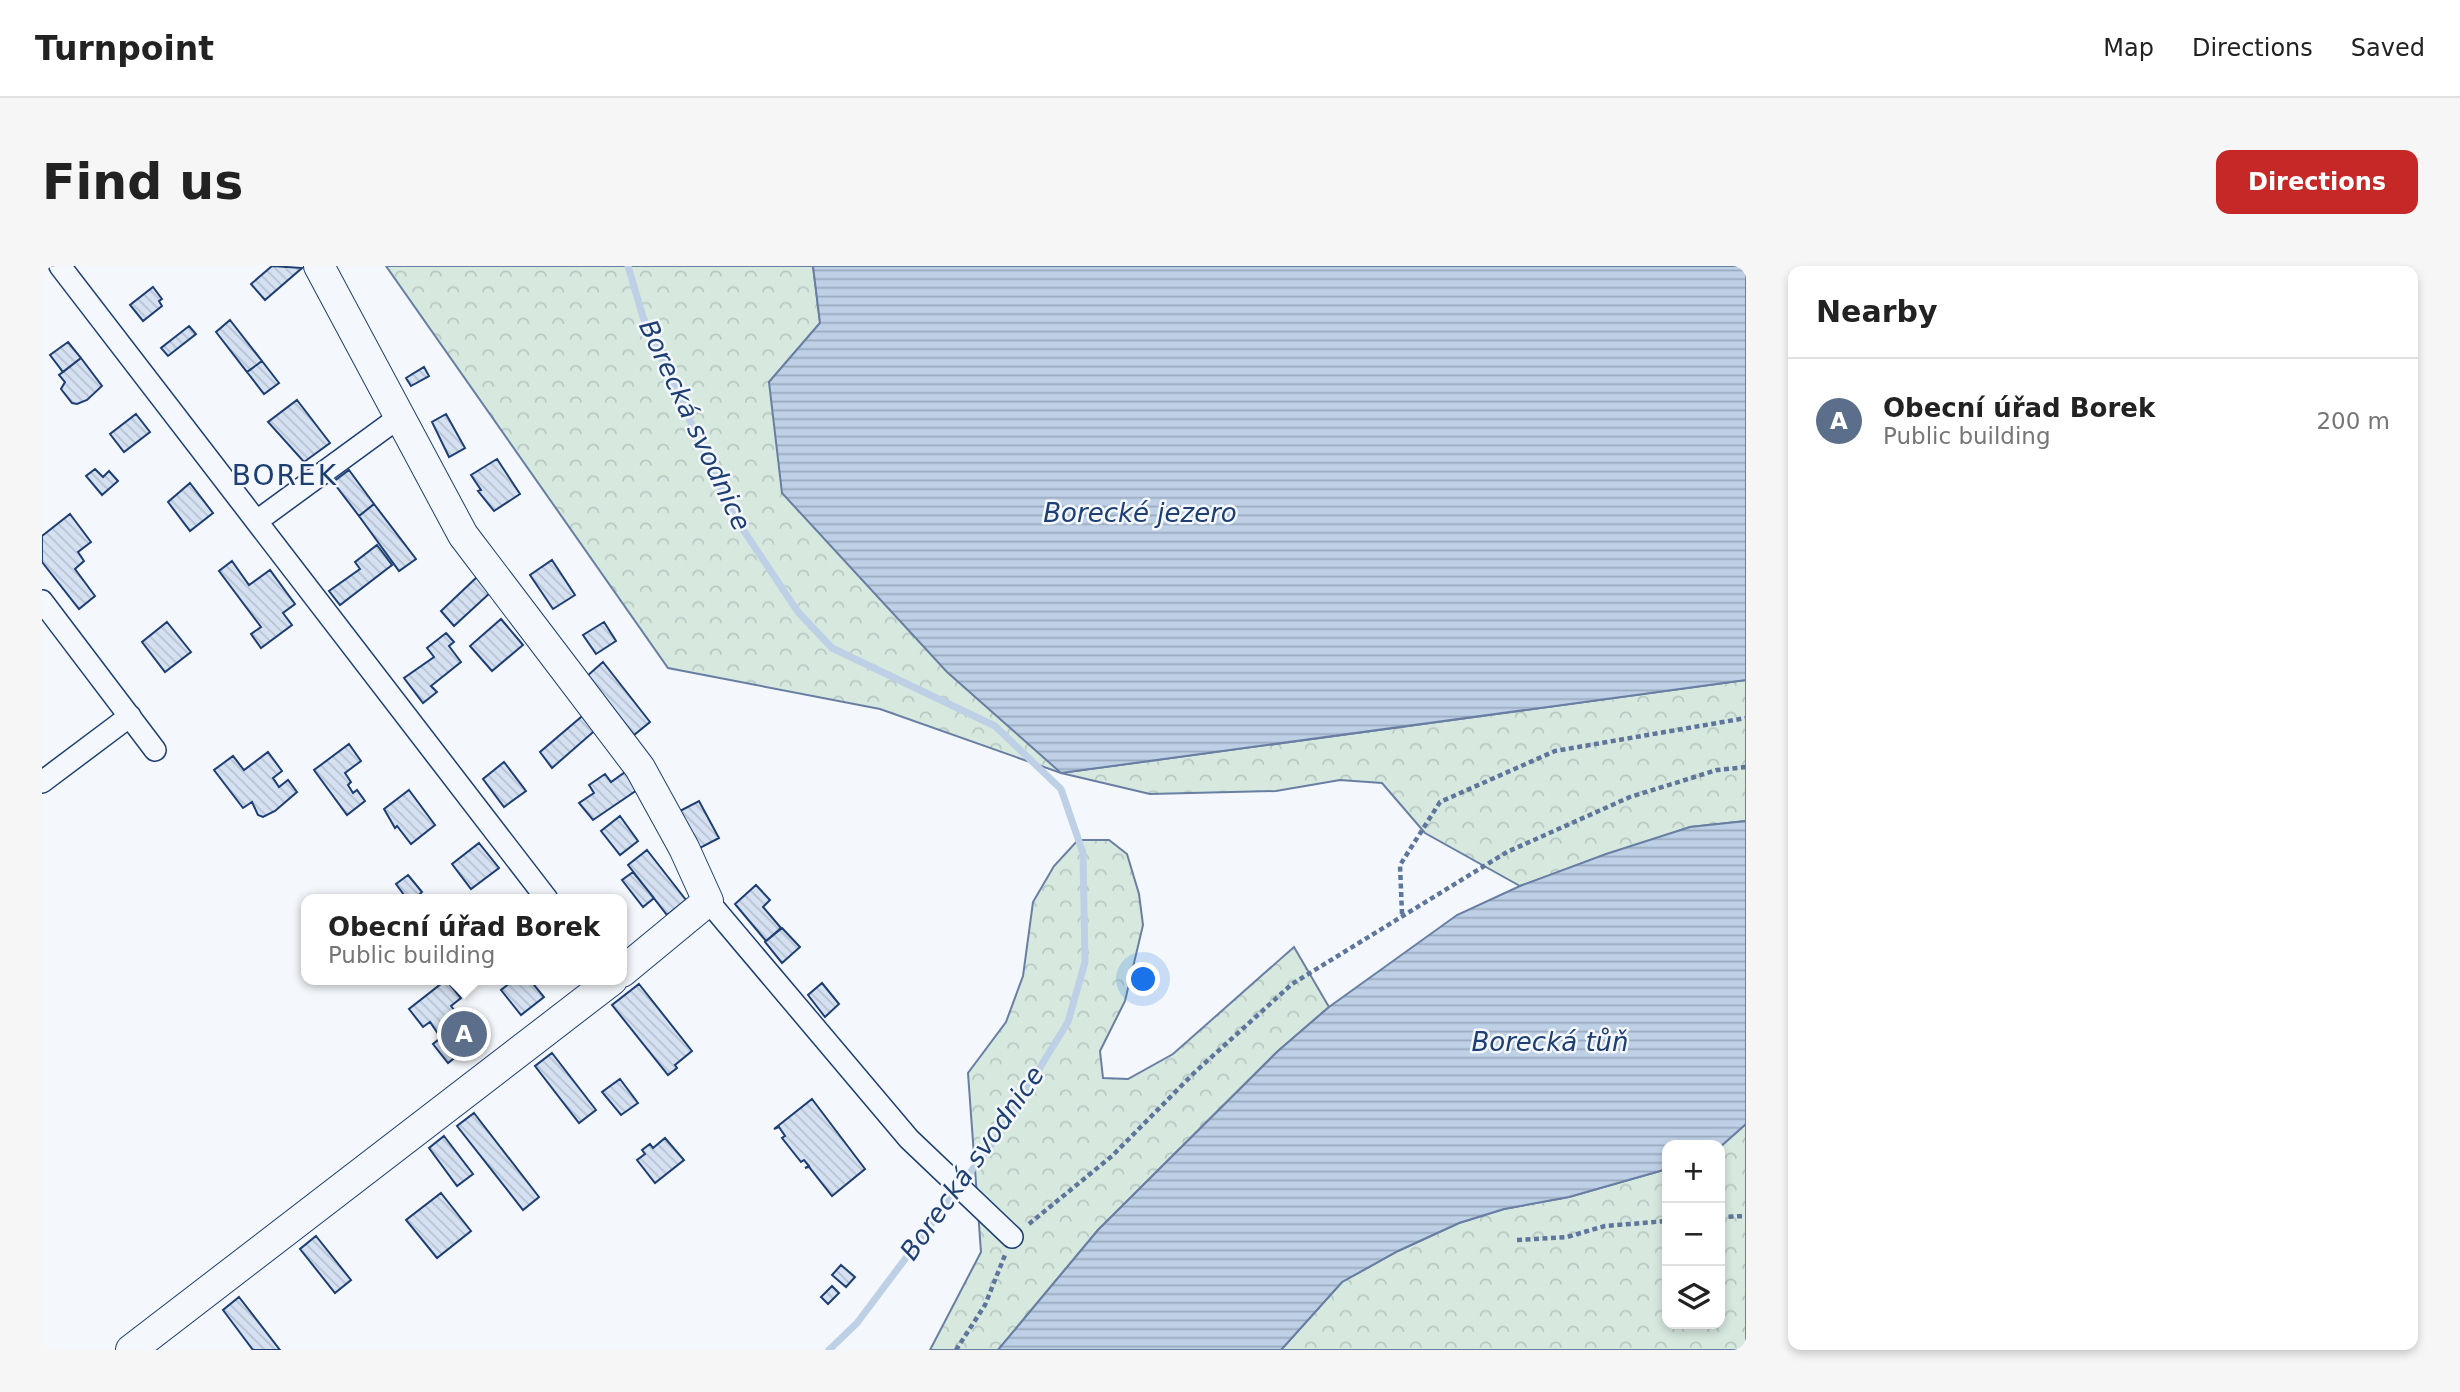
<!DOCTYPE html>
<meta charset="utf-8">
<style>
:root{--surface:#fff;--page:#f6f6f6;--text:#222;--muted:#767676;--line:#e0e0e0;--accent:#c62828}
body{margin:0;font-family:"DejaVu Sans",sans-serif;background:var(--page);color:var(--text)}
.controls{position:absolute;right:21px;bottom:21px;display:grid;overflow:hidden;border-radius:14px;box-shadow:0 4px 10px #0003}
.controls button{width:63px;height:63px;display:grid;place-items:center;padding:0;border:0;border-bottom:2px solid var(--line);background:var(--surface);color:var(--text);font:35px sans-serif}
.you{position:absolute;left:1102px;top:714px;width:24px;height:24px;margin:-18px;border:5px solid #fff;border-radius:50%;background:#1a73e8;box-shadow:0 0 0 10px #1a73e833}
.badge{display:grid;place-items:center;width:46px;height:46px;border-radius:50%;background:var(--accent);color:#fff;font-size:23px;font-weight:700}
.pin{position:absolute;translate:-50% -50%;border:4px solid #fff;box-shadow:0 2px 7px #0006}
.popup{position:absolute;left:259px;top:628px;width:326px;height:91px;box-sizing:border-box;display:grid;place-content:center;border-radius:14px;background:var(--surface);filter:drop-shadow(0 2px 5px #0005);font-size:23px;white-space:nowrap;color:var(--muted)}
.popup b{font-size:26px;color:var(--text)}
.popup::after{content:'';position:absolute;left:50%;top:100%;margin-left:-14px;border:14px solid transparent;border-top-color:var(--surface)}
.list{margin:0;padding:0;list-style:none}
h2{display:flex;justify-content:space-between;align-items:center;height:91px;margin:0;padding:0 28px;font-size:30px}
h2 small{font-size:23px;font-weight:400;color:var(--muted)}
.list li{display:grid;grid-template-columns:46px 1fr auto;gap:21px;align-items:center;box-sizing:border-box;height:126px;padding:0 28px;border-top:2px solid var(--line)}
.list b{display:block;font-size:26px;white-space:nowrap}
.list p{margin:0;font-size:23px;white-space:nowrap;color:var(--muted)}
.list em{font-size:23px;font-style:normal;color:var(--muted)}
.icon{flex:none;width:38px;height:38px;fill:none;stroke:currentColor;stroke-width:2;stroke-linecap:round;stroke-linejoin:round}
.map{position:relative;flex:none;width:1704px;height:1084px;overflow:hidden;border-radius:14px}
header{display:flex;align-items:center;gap:42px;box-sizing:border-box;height:98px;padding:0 35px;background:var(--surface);border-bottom:2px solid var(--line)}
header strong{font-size:33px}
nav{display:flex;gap:38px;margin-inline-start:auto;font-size:24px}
.intro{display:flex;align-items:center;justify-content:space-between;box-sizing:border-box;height:168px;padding:0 42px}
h1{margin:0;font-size:49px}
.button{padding:18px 32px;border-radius:14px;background:var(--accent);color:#fff;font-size:24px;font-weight:700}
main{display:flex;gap:42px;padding:0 42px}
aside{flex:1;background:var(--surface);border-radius:14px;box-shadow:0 4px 10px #0003}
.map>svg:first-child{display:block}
.forest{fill:url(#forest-crowns);stroke:#687fa3;stroke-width:2}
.water{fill:url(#water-rules);stroke:#687fa3;stroke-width:2}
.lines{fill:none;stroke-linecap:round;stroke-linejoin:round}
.stream{stroke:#bed0e5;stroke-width:7}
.building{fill:url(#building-back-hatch);stroke:#1d3f73;stroke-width:2}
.street-casing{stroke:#1d3f73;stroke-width:24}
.secondary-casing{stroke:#1d3f73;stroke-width:32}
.path{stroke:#5e769c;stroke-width:4.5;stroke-dasharray:5 3.5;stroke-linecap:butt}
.street{stroke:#f4f7fb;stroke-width:21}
.secondary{stroke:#f4f7fb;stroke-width:30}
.labels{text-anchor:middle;stroke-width:5;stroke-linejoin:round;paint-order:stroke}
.water-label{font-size:26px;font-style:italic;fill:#1d3f73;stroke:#f4f7fb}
.quarter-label{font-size:28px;letter-spacing:2px;fill:#1d3f73;stroke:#f4f7fb}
</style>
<header>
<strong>Turnpoint</strong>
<nav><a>Map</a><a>Directions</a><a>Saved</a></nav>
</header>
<div class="intro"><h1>Find us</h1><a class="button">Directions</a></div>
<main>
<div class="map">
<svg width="1704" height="1084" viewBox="0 0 1704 1084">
<defs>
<pattern id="forest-crowns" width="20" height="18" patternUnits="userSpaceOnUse" patternTransform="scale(1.75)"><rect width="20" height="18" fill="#d7e8df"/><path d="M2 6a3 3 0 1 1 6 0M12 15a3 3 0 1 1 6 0" fill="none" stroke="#b8c8c3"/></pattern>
<pattern id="water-rules" width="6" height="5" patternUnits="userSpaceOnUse" patternTransform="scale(1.75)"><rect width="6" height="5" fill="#bed0e5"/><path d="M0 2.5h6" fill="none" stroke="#9aaabe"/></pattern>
<pattern id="building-back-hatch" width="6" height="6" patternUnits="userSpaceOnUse" patternTransform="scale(1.75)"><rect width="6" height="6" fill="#d5e0f0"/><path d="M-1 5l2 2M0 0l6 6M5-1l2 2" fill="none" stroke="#b6c1d1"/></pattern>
</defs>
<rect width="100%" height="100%" fill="#f4f7fb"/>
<path class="forest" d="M 344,0 L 771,0 L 778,57 L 727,116 L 1019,507 L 1704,414 L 1704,555 L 1648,561 L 1478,620 L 1383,567 L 1340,517 L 1298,514 L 1234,525 L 1108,528 L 1019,507 L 838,443 L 626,402 Z
M 1036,574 L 1067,574 L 1085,588 L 1097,628 L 1101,659 L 1083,735 L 1058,785 L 1061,812 L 1086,813 L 1131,788 L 1252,681 L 1287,741 L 1236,785 L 1056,964 L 956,1084 L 888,1084 L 939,986 L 926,807 L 964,756 L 981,710 L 991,636 L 1012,600 Z
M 1704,858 L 1704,1084 L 1239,1084 L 1300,1016 L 1356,985 L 1417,957 L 1462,943 L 1527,931 L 1625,903 L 1625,1058 L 1678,1058 L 1678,881 Z"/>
<path class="water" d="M 771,0 L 1704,0 L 1704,414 L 1019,507 L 905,406 L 740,227 L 727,116 L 778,57 Z
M 1704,555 L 1704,858 L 1678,881 L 1625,879 L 1625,903 L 1527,931 L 1462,943 L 1417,957 L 1356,985 L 1300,1016 L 1239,1084 L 956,1084 L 1056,964 L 1236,785 L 1287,741 L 1415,649 L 1478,620 L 1564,588 L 1648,561 Z"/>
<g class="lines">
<path class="stream" d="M 586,0 L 601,51 L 690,247 L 756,346 L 790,382 L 953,460 L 1019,523 L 1041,587 L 1043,696 L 1026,756 L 957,868 L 815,1057 L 787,1084"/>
</g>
<path class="building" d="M 230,0 L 260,2 L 223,34 L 209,18 Z
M 111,21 L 120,33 L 117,35 L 120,40 L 101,55 L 88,39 Z
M 188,54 L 220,95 L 205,106 L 174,66 Z
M 147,60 L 154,68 L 126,90 L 119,82 Z
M 26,76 L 39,92 L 21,106 L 8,89 Z
M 39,92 L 60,120 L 45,134 L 35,138 L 30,137 L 19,123 L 23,116 L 17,109 Z
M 220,95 L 237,117 L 222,128 L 205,106 Z
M 382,101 L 387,110 L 369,120 L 364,112 Z
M 255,134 L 288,177 L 262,196 L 226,156 Z
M 94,148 L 108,166 L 82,186 L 68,168 Z
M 404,148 L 423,182 L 407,191 L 390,156 Z
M 455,193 L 478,228 L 452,245 L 436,225 L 439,224 L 429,209 Z
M 53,203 L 61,211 L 67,205 L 76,215 L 60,229 L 44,210 Z
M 307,204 L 332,238 L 317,250 L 291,216 Z
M 148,217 L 171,247 L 148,265 L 126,236 Z
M 332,238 L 374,293 L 357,305 L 317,250 Z
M 28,248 L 49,276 L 36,286 L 42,295 L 33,303 L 53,330 L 37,343 L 0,296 L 0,270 Z
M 335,279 L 350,299 L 298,339 L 287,325 L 318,303 L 313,296 Z
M 510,294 L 533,329 L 511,343 L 488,309 Z
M 190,295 L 207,319 L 228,304 L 253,338 L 241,347 L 250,359 L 219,382 L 209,368 L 219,361 L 177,305 Z
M 435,311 L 449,326 L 412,360 L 399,345 Z
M 459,353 L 481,379 L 450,405 L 428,380 Z
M 125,356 L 149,386 L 123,406 L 100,376 Z
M 562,356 L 574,375 L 554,388 L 541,369 Z
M 404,367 L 412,376 L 407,380 L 419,396 L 389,420 L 395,426 L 381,437 L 362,412 L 392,391 L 385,382 Z
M 561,396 L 608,456 L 592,469 L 545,410 Z
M 545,446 L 557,461 L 510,502 L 498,486 Z
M 307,478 L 319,495 L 303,507 L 309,516 L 306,519 L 311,527 L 315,524 L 323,535 L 305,549 L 272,504 Z
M 226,486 L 240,505 L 231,512 L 237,521 L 246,514 L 255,526 L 233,545 L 221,551 L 216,549 L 210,536 L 201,542 L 172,504 L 191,490 L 202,504 Z
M 462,496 L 484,525 L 462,541 L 441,513 Z
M 586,504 L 598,522 L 551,554 L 537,537 L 552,527 L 547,519 L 563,508 L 569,516 Z
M 367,524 L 393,559 L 369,578 L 355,560 L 353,562 L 342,543 Z
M 657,535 L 677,572 L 656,583 L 636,546 Z
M 578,550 L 596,575 L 578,589 L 559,565 Z
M 437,577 L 457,602 L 429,623 L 410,598 Z
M 605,584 L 644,634 L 625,649 L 586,599 Z
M 591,606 L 612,632 L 601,641 L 580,614 Z
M 366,609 L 380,626 L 376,630 L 378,633 L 365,633 L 354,618 Z
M 714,619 L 728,634 L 721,641 L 739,662 L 724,675 L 693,638 Z
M 740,662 L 758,681 L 740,697 L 723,676 Z
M 404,714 L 419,732 L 409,740 L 421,755 L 399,772 L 388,756 L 381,761 L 367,743 Z
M 472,714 L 488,714 L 502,731 L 479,749 L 459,724 Z
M 780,717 L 797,738 L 783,751 L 766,729 Z
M 597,718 L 650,785 L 633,799 L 635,802 L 626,809 L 570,739 Z
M 425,751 L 440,770 L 406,797 L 391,778 Z
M 510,787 L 554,844 L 537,857 L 493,800 Z
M 578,813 L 596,837 L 579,849 L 560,826 Z
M 770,833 L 823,903 L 790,930 L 767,901 L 763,902 L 767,900 L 762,894 L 759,896 L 740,872 L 743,870 L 737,861 L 732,863 Z
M 432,847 L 497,931 L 481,944 L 415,860 Z
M 402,870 L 431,908 L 415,920 L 387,882 Z
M 623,872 L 642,894 L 613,917 L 595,894 L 603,888 L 600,884 L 608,878 L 611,882 Z
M 399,927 L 429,965 L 395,992 L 364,954 Z
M 274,970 L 309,1014 L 293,1027 L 258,983 Z
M 799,999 L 813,1011 L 804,1021 L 790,1009 Z
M 790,1020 L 797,1027 L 786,1038 L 779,1031 Z
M 197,1031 L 238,1084 L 211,1084 L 181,1044 Z"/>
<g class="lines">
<defs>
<path id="street" d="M 18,0 L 505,633
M 215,255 L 356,152
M 0,335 L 113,484
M 0,516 L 88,450
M 666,635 L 867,873 L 970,971"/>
<path id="secondary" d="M 277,0 L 421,269 L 598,502 L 642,582 L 666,635 L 580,706
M 89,1084 L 570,714"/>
</defs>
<use href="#street" class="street-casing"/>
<use href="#secondary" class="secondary-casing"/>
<path class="path" d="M 1360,648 L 1358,599 L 1398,536 L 1513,485 L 1704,452
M 1678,951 L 1704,950
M 987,958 L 1070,890 L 1153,806 L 1250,718 L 1465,586 L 1588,531 L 1675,504 L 1704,501
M 1475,974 L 1525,971 L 1563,960 L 1625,955
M 914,1084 L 943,1039 L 963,989"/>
<use href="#street" class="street"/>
<use href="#secondary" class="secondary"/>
</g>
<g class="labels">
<g class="water-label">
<text transform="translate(653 159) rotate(65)" y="9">Borecká svodnice</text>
<text x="1098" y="256">Borecké jezero</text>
<text x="1508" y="785">Borecká tůň</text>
<text transform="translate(930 897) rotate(-55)" y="9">Borecká svodnice</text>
</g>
<g class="quarter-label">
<text x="243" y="219">BOREK</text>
</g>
</g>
</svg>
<div class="controls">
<button>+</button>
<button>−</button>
<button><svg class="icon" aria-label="layers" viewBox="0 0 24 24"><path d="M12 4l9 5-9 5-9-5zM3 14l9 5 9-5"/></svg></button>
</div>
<div class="you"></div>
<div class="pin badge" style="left:422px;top:768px;background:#5c6f8a">A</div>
<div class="popup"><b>Obecní úřad Borek</b>Public building</div>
</div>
<aside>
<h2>Nearby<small></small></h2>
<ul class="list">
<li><span class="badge" style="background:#5c6f8a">A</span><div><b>Obecní úřad Borek</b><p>Public building</p></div><em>200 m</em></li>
</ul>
</aside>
</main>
